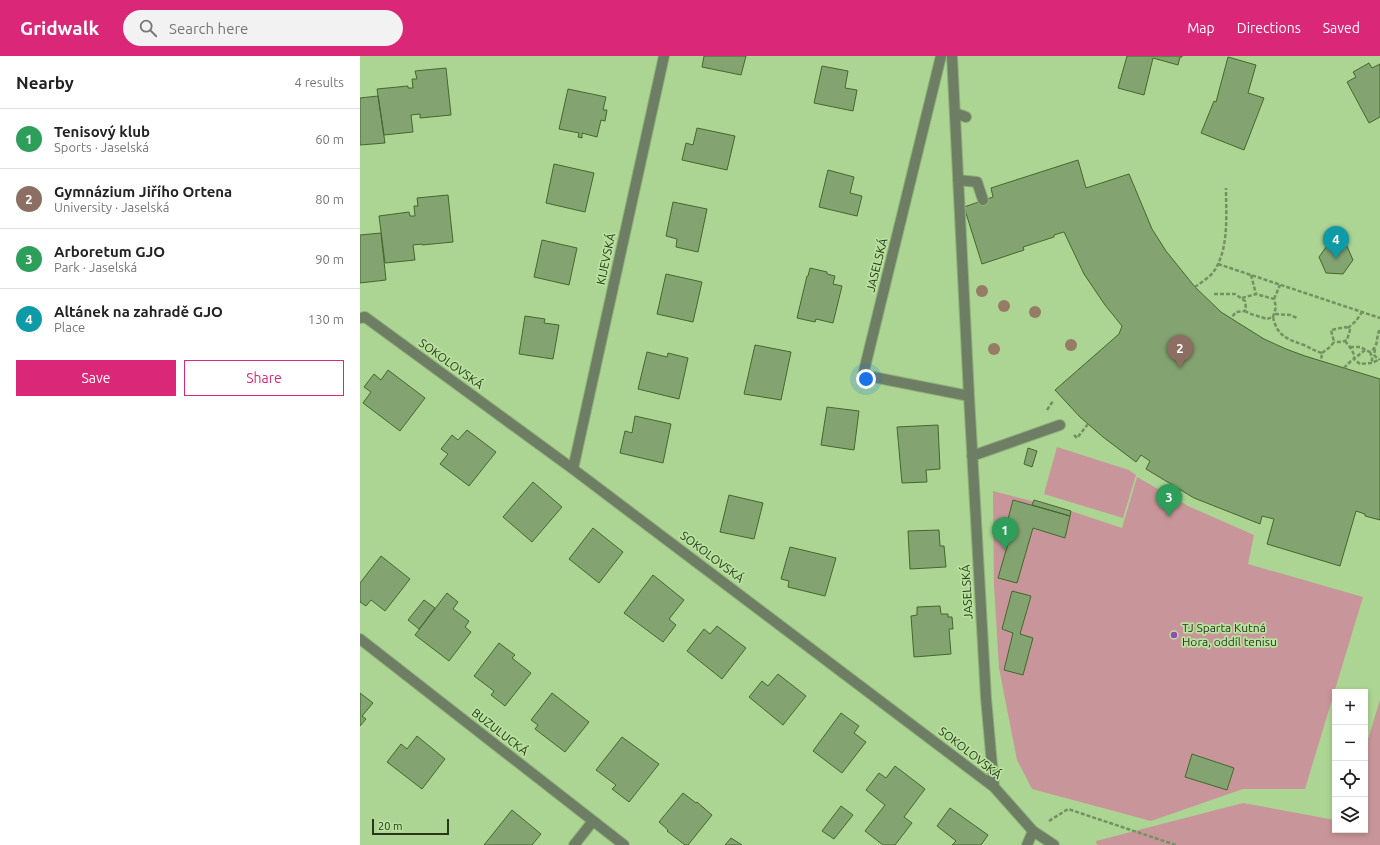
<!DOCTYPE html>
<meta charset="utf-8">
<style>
:root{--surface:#fff;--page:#f2f2f2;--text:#222;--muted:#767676;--line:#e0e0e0;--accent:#db2777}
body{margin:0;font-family:Ubuntu,sans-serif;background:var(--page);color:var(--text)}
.controls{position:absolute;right:12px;bottom:12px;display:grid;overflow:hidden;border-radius:0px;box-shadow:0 2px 6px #0003}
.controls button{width:36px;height:36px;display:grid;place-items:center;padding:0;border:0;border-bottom:1px solid var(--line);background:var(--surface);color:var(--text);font:20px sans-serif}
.scale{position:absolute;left:12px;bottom:10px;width:77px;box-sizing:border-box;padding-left:4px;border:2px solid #27371d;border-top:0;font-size:11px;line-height:14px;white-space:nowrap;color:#27371d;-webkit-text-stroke:3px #b9e29f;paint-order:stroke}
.you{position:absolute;left:506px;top:323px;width:14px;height:14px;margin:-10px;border:3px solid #fff;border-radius:50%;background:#1a73e8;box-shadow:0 0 0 6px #1a73e833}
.badge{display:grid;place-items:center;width:26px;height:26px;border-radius:50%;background:var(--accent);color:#fff;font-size:13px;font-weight:700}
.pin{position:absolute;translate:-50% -33px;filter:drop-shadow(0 1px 2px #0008)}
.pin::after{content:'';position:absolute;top:21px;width:14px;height:12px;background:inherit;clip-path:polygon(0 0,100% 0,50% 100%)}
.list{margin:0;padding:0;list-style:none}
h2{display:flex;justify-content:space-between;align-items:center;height:52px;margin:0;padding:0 16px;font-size:17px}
h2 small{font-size:13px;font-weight:400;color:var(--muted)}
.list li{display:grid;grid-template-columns:26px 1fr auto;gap:12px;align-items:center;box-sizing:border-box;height:60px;padding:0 16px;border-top:1px solid var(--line)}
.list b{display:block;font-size:15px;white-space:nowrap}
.list p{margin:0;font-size:13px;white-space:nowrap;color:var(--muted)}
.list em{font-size:13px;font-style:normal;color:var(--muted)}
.actions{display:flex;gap:8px;padding:12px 16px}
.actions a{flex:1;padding:9px 0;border:1px solid var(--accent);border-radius:0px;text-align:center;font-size:14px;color:var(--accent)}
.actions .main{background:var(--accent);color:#fff}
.icon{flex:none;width:22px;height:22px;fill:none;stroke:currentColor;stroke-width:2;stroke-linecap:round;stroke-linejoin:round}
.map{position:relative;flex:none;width:1020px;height:789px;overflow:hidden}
header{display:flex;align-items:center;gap:24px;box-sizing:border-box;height:56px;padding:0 20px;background:var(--accent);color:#fff}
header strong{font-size:19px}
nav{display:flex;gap:22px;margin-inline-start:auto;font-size:14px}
.search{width:280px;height:36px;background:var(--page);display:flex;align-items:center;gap:10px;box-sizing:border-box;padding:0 14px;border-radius:22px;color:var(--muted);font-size:15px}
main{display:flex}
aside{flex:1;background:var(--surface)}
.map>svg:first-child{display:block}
.green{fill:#c8969a}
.building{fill:#83a370;stroke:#44682a}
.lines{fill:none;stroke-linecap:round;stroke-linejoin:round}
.minor-casing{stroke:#8fb179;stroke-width:12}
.path{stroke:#739161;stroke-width:2.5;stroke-dasharray:4 2;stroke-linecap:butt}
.minor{stroke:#6e7e64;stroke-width:10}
.tree{fill:#967b65}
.poi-dot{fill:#9548b8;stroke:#b9e29f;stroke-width:1.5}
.labels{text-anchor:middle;stroke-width:3.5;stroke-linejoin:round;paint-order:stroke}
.street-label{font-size:12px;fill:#27371d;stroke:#b9e29f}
.poi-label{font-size:12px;fill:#27371d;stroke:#b9e29f;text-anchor:start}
</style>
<header>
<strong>Gridwalk</strong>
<div class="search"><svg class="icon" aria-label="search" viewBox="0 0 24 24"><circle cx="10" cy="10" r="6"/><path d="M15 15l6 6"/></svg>Search here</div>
<nav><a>Map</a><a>Directions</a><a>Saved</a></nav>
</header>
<main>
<aside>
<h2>Nearby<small>4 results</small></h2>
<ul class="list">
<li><span class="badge" style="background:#2e9e5b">1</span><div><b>Tenisový klub</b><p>Sports · Jaselská</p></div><em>60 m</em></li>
<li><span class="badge" style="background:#8d6e63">2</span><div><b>Gymnázium Jiřího Ortena</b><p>University · Jaselská</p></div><em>80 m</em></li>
<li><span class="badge" style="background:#2e9e5b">3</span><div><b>Arboretum GJO</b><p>Park · Jaselská</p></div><em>90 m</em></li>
<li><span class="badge" style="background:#0f9aa8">4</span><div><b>Altánek na zahradě GJO</b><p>Place</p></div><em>130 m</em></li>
</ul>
<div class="actions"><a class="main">Save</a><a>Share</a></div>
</aside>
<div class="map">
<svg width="1020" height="789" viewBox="0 0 1020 789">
<rect width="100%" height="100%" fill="#acd493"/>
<path class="green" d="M 697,391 L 769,414 L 776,419 L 763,462 L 684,438 Z
M 777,421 L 828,450 L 894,479 L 888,508 L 1003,541 L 945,733 L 883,733 L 791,765 L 672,733 L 657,704 L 639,612 L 634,529 L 633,435 L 711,455 L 762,472 Z
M 1020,644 L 1020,789 L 737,789 L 736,785 L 883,747 L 975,764 L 975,774 L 1005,774 L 1005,693 Z"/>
<path class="building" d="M 344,0 L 386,0 L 381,19 L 342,11 Z
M 767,0 L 822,0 L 822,1 L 820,1 L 818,9 L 793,2 L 784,39 L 758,32 Z
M 868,1 L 896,9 L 888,37 L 904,42 L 884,94 L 841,77 L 854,45 L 856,46 Z
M 1009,7 L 1012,12 L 1020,8 L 1020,61 L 1009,67 L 987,26 L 996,21 L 993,16 Z
M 462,10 L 488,15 L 485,32 L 497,34 L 493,55 L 454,47 Z
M 86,12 L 91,59 L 60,62 L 60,58 L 51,59 L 53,76 L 24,79 L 17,33 L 48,30 L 48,32 L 53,32 L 52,23 L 57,23 L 55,15 Z
M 208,33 L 246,41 L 243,54 L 247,54 L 245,65 L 241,64 L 237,81 L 222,77 L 222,82 L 218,81 L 219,77 L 199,73 Z
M 18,40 L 25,87 L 0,89 L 0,42 Z
M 337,72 L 375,80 L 367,114 L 322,104 L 326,87 L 333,89 Z
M 718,104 L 726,132 L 769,118 L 792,173 L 806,195 L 835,231 L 861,256 L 904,283 L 926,293 L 945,300 L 1020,323 L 1020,464 L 1005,460 L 1005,458 L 996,455 L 980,510 L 907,488 L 914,463 L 902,460 L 900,468 L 834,442 L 786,413 L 790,405 L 781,399 L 776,406 L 743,381 L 720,361 L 695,334 L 759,278 L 762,270 L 745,249 L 724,218 L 704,176 L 694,179 L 694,181 L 663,191 L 664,194 L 622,208 L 604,151 L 633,141 L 631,132 Z
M 194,108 L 234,117 L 225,156 L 186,147 Z
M 468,114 L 494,121 L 490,137 L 502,140 L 497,160 L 459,151 Z
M 88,139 L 93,186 L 62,189 L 62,188 L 53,189 L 55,204 L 25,207 L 19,160 L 49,156 L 50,160 L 55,160 L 54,150 L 58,150 L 57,142 Z
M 313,146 L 347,153 L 338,196 L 316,191 L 317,183 L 306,180 Z
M 21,177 L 26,224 L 0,227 L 0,179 Z
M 182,184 L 217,192 L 209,229 L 174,221 Z
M 969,187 L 986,188 L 993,204 L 983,218 L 966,217 L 959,201 Z
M 450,212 L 467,216 L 467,218 L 475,220 L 473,228 L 482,230 L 473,267 L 456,263 L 455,266 L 437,262 L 447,220 L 448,220 Z
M 306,218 L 342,226 L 333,266 L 297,258 Z
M 165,260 L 185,263 L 184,267 L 199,269 L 193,303 L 159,298 Z
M 395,289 L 431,296 L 421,344 L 384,338 Z
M 287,296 L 307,301 L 308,297 L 328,302 L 319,343 L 278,333 Z
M 28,314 L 65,342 L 40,375 L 3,347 L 11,336 L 4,331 L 14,318 L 21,324 Z
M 467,351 L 499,355 L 494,394 L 461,389 Z
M 275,360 L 311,368 L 303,407 L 260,397 L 265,375 L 272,377 Z
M 578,369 L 580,413 L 566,414 L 567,426 L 542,427 L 537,371 Z
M 107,374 L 136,396 L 109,430 L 80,408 L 88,398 L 81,393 L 92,379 L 98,384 Z
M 668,392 L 677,395 L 672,411 L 664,408 Z
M 173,426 L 202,451 L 172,486 L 143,461 Z
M 369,439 L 403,447 L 394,483 L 360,476 Z
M 653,444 L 710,460 L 705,482 L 673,472 L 657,527 L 638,522 L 649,484 L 643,482 Z
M 674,444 L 711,455 L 710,460 L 672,449 Z
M 233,472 L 263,496 L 239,527 L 209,503 Z
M 579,474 L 580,490 L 584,490 L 586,511 L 550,513 L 548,475 Z
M 430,491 L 476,502 L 465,540 L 428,531 L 429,525 L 421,523 Z
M 21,500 L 50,523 L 25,555 L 11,544 L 6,550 L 0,546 L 0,527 Z
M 293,519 L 324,544 L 309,563 L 316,569 L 303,586 L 264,557 Z
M 652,535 L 671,540 L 660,578 L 673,582 L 663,619 L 644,614 L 653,577 L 642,573 Z
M 87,537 L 98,546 L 93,553 L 109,565 L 105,571 L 111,576 L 89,605 L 55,579 Z
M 64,544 L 75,552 L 59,573 L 48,564 Z
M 580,550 L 581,558 L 588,558 L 588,561 L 592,561 L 593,573 L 589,573 L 591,598 L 554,601 L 551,560 L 557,559 L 557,551 Z
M 357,570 L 386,592 L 362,623 L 327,595 L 344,573 L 350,578 Z
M 139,587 L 155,599 L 152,602 L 171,617 L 145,650 L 131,639 L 134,635 L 114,620 Z
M 418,618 L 446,640 L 423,669 L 389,641 L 402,625 L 408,630 Z
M 0,637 L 13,647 L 2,660 L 6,663 L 0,670 Z
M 192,637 L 229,666 L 205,696 L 175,673 L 178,669 L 171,664 Z
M 481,657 L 499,670 L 494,677 L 506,686 L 482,717 L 453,695 Z
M 57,680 L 85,703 L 62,733 L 27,706 L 41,688 L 47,693 Z
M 262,681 L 299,708 L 269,746 L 252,733 L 256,729 L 236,714 Z
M 832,698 L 874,712 L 867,734 L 825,721 Z
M 535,710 L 565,733 L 544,761 L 552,767 L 535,789 L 523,789 L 505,775 L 525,749 L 506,734 L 519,717 L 526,722 Z
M 323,737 L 336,747 L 337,746 L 352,759 L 328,789 L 325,789 L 307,775 L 308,774 L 299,766 Z
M 481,750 L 493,759 L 474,783 L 462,775 Z
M 590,752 L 628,779 L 621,789 L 592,789 L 596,785 L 577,770 Z
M 152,754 L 181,778 L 172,789 L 124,789 Z
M 371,782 L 382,789 L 365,789 Z"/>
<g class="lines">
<defs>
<path id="minor" d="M 581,0 L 503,319 L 609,340
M 592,0 L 609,340 L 626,642 L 634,731
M 595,57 L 606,61
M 598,124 L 617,126 L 623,144
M 0,262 L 5,261 L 213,413 L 634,731 L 673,775 L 694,789
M 612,400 L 700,369
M 213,413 L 304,0
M 0,583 L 264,789
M 214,789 L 233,765
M 667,789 L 673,775"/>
</defs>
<use href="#minor" class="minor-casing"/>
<path class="path" d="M 858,208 L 1020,262
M 891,219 L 896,238
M 835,231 C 842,226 852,220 856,212 C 869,189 866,158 866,132
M 854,238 L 875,238 L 885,245 L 886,253 L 885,255 L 876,256 L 871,262
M 882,242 L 896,238 L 914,243 L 916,251 L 913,261 L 907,263 C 901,261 889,258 885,255
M 914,243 L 920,229
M 915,258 L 930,259 L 937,262
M 913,261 C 917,280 927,283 944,289 C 950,292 955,295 962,297 L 961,305
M 988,272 L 996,265 L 1002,256
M 990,291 L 1000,291 L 1010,296 C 1020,289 1015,282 1020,273
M 1015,293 L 1014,299 L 1019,304
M 1005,294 L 994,303 L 1000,308 L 1012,307 L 1020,303
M 1010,296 L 1012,301 L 1012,307
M 962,297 L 970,291 L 974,286 L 971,274 L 986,271 L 990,274 L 987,284 L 982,286 L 974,286
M 984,312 L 991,305 L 994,303 C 995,296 989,290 985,285
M 687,354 L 693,345
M 714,379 L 717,382 L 728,368
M 689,765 L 708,753 L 816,789"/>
<use href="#minor" class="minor"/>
</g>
<g class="tree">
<circle cx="622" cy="235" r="6"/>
<circle cx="644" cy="250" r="6"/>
<circle cx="675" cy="256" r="6"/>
<circle cx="711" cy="289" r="6"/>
<circle cx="634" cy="293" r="6"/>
</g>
<circle class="poi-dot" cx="814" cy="579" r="4"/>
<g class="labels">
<g class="street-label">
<text transform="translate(246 203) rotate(-78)" y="4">KIJEVSKÁ</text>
<text transform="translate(517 209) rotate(-76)" y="4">JASELSKÁ</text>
<text transform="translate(91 308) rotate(36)" y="4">SOKOLOVSKÁ</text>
<text transform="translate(352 501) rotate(37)" y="4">SOKOLOVSKÁ</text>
<text transform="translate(607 536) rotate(-93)" y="4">JASELSKÁ</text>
<text transform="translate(140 676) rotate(38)" y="4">BUZULUCKÁ</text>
<text transform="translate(610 697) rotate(38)" y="4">SOKOLOVSKÁ</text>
</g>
<g class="poi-label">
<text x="822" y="576">TJ Sparta Kutná<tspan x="822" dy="14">Hora, oddíl tenisu</tspan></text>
</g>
</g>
</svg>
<div class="controls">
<button>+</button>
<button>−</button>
<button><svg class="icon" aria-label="locate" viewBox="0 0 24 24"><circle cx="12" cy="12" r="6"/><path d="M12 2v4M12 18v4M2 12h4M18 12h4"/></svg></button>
<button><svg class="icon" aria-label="layers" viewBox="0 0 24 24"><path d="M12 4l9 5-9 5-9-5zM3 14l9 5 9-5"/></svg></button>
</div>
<div class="scale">20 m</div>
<div class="you"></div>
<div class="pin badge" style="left:645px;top:494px;background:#2e9e5b">1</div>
<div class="pin badge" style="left:820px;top:312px;background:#8d6e63">2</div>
<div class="pin badge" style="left:809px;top:461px;background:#2e9e5b">3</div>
<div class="pin badge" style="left:976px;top:203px;background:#0f9aa8">4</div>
</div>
</main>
